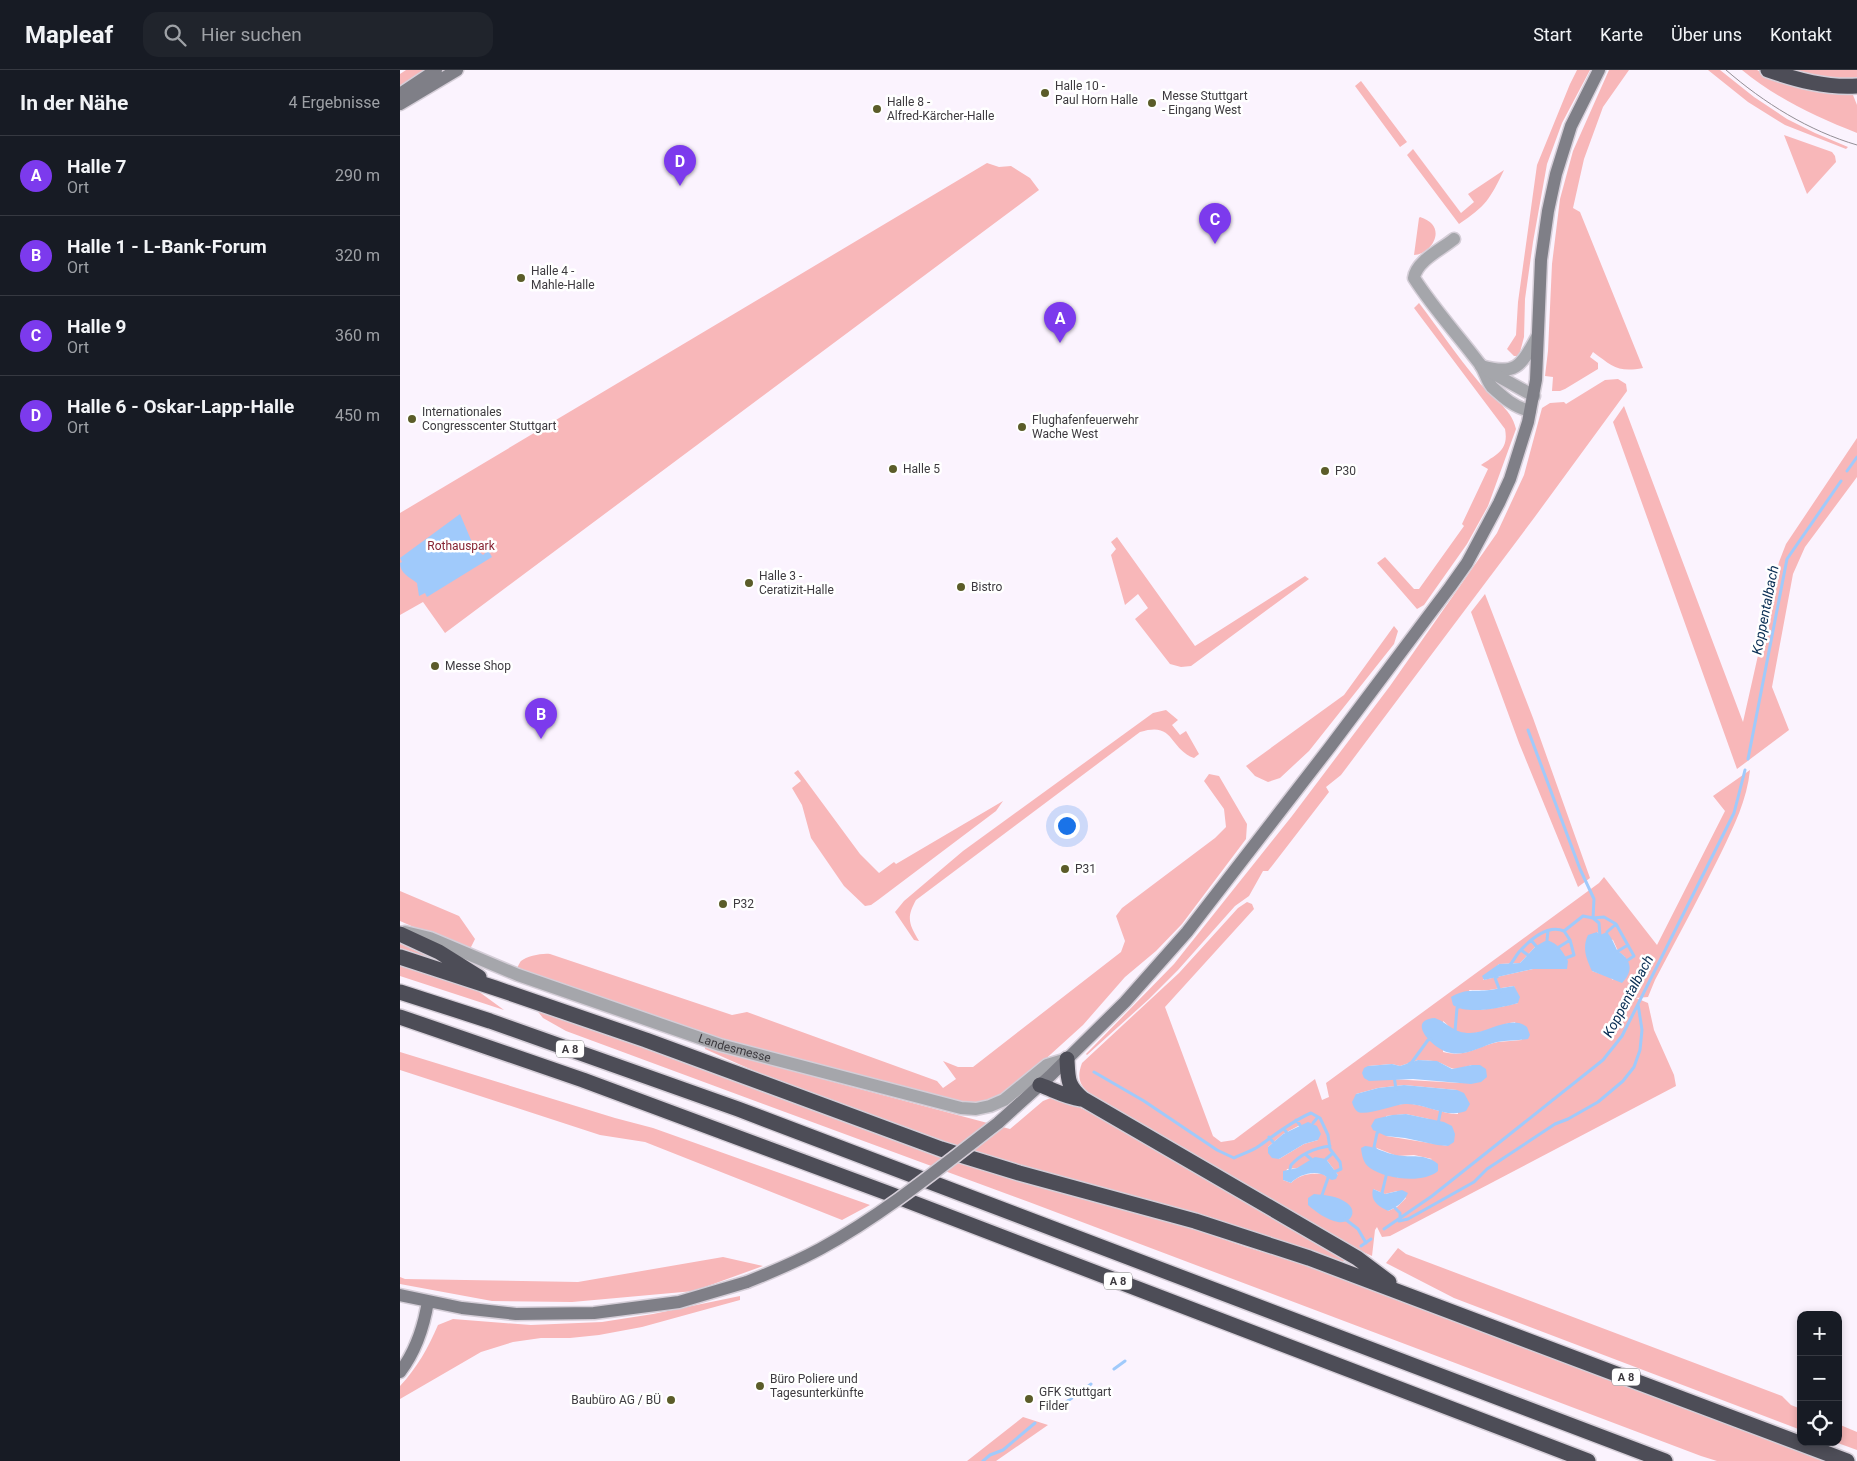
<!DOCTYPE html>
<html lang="de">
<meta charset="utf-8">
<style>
:root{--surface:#171b24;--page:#20242c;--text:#f1f3f6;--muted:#9ea1a6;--line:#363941;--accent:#7c3aed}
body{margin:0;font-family:Roboto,sans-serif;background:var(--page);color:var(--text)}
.controls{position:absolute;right:15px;bottom:15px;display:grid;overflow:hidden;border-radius:10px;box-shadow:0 2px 8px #0003}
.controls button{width:45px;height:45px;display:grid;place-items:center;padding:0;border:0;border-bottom:1px solid var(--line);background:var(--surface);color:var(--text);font:25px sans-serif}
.you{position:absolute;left:666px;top:755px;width:18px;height:18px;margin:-12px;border:4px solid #fff;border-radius:50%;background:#1a73e8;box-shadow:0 0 0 8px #1a73e833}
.badge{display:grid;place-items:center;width:32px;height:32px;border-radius:50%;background:var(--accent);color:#fff;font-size:16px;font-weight:700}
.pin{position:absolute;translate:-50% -41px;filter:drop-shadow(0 1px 2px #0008)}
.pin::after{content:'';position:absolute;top:26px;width:18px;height:15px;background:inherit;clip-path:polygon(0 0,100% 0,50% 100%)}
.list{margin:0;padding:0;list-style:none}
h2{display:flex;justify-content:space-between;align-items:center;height:65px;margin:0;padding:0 20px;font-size:21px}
h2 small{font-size:16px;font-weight:400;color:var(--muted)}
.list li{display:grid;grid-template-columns:32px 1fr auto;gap:15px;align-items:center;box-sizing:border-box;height:80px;padding:0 20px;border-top:1px solid var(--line)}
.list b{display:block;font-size:19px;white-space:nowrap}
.list p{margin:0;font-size:16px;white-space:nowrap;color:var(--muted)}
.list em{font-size:16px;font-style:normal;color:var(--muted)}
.icon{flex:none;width:28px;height:28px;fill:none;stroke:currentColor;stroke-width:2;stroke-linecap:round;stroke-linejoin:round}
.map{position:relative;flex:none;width:1457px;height:1391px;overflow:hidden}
header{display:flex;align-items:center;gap:30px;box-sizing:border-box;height:70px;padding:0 25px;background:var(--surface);border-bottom:1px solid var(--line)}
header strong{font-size:24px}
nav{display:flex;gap:28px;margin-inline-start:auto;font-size:18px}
.search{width:350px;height:45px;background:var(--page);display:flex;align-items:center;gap:12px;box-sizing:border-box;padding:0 18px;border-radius:15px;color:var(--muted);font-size:19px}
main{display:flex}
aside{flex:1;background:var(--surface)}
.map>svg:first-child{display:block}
.green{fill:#f8b7b9;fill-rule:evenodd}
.water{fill:#a0cafb}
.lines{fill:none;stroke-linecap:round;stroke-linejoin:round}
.stream{stroke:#a0cafb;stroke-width:3}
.street-casing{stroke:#d5ced8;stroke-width:15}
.secondary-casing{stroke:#d5ced8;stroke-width:15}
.highway-casing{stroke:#d5ced8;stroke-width:18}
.street{stroke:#a5a6ab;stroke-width:12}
.secondary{stroke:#7f7f87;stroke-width:12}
.highway{stroke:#4d4d57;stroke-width:15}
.tram{stroke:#938e95;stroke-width:1}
.secondary-bridge-casing{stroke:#d5ced8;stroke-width:15;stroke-linecap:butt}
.secondary-bridge{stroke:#7f7f87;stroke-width:12}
.poi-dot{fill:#5b5c29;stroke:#fff;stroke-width:2}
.labels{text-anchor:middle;stroke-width:5;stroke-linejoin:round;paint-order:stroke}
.shield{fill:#fff;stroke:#777579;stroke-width:1}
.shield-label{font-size:11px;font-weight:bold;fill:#3d3a3f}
.poi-label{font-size:12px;fill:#3d3a3f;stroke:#fff;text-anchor:start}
.park-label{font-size:12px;fill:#862433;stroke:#fff}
.street-label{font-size:12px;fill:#3d3a3f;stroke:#fff}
.water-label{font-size:14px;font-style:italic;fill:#072c52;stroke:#fff}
</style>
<header>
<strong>Mapleaf</strong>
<div class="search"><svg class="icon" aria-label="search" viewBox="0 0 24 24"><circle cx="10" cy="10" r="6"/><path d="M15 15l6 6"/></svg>Hier suchen</div>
<nav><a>Start</a><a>Karte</a><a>Über uns</a><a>Kontakt</a></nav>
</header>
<main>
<aside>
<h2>In der Nähe<small>4 Ergebnisse</small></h2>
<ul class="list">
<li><span class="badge">A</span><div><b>Halle 7</b><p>Ort</p></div><em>290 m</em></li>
<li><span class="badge">B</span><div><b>Halle 1 - L-Bank-Forum</b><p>Ort</p></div><em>320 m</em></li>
<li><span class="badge">C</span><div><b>Halle 9</b><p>Ort</p></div><em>360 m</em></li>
<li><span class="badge">D</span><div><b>Halle 6 - Oskar-Lapp-Halle</b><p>Ort</p></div><em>450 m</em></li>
</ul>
</aside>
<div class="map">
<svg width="1457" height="1391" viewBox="0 0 1457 1391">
<rect width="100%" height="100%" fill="#fbf3fe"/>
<path class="green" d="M 6,0 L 27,0 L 0,18 L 0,4 Z
M 1177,0 L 1190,0 L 1162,53 L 1147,94 L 1133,172 L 1125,229 L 1124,267 L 1119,286 L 1114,286 L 1107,279 L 1116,265 L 1118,232 L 1137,95 L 1170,14 Z
M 1209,0 L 1229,0 L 1203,37 L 1184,89 L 1173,138 L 1180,142 L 1243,298 C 1218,303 1212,296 1193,282 L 1190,287 L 1198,293 L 1198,299 L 1165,319 L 1160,321 L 1152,321 L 1153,307 L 1145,306 L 1148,281 L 1152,194 L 1160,129 L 1173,81 Z
M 1308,0 L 1320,0 L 1354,27 L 1387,49 L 1415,63 L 1448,77 L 1446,79 L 1385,55 L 1348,32 Z
M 1342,0 L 1357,0 L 1367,5 L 1405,19 L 1453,25 L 1457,35 L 1457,63 C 1416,47 1376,28 1342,0 Z
M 1386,0 L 1457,0 L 1457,9 L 1428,9 Z
M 961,11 L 1007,72 L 1000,77 L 955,16 Z
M 1384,65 L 1432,82 L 1435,86 L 1436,92 L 1407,124 Z
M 1013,79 L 1061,143 L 1074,132 L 1068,124 L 1104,100 C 1090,129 1086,136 1059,154 L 1007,85 Z
M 587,93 L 599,97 L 611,96 L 630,108 L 639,120 L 45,563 L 23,532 L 0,545 L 0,443 Z
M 1020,147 C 1049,156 1032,184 1014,185 L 1019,148 Z
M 1019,233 C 1039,259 1057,286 1078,311 C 1091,328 1111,337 1116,359 L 1088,436 L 1067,474 L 1024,535 L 1017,539 L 977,493 L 985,487 L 1014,519 L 1019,519 L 1064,456 L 1062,454 L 1088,399 L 1081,395 C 1097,384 1109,380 1105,359 L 1014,238 Z
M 1218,309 L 1226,314 L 1227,321 L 1134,448 L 941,705 L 926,717 L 929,722 L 868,801 L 863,801 L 849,826 L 835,836 L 778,900 L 749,929 L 687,985 L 686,984 L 774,894 L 892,746 L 990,616 L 1097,463 L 1124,405 L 1142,338 L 1150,333 L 1164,332 L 1166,334 L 1205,310 Z
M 1224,336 L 1343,652 L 1379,492 L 1386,474 L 1457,368 L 1457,407 L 1405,477 L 1393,504 L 1372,617 L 1389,660 L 1337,699 L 1213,352 Z
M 717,467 L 795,576 L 905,506 L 909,509 L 791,596 L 781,597 L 770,594 L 735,549 L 748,538 L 738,524 L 725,535 L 711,485 L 716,479 L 711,472 Z
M 1085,524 L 1133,648 L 1190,808 L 1178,817 L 1119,673 L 1071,542 Z
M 994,556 L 998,561 L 994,574 L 909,681 L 880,708 L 868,712 L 855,706 L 846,696 L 944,625 Z
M 766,640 L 778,650 L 772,655 L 780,665 L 786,661 L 799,684 L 794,688 C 768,678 775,651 740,662 L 516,830 C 506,848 509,854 519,871 L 514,870 L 495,842 L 504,831 L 563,781 L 753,643 Z
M 398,700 L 460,784 L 479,803 L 494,792 L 496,794 L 603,731 L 596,741 L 478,830 L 471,835 L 465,836 L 444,816 L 411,768 L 402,735 L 392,718 L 401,711 L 394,703 Z
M 1350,700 C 1347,730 1334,756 1321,783 C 1300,826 1277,868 1255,910 L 1248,927 L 1236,928 L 1248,933 L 1254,960 L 1274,1005 L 1276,1016 L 990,1166 L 982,1167 L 977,1157 L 975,1160 L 972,1186 L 952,1177 L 700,1032 C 685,1020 674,1014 682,993 L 779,903 L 838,838 L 847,832 L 852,834 L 854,839 L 765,937 L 813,1066 L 821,1072 L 834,1070 L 915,1009 L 922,1030 L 929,1027 L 926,1013 L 1199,813 L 1204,807 L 1257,875 L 1325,741 L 1313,726 ZM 1197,862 L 1200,866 L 1213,870 L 1218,881 L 1225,887 L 1213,910 L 1210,907 L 1192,901 ZM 1136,876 L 1166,899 L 1133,899 L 1083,910 L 1099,894 L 1120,893 ZM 1114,916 L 1118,933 L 1101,937 L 1079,940 L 1069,920 L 1089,920 ZM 1043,951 C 1047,954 1051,959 1055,961 C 1075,970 1097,954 1115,952 L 1122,970 C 1114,971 1106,971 1098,972 C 1077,976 1067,988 1043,982 ZM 1018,990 C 1024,991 1032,990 1038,992 C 1057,1000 1051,1001 1072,995 L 1060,1013 L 991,1009 L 968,996 L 992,994 L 1000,996 ZM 1004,1015 L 1057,1020 L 1058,1044 C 1042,1044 1028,1036 1012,1034 C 997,1033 982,1038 968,1042 L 956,1024 L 978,1018 ZM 1006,1044 L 1029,1049 L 1048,1076 L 986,1066 L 986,1046 ZM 900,1055 L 918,1070 L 904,1074 L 879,1089 L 868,1077 L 883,1064 ZM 974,1077 L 997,1086 L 1014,1085 L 1032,1089 L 998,1108 ZM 926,1089 L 938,1105 L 928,1108 L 923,1104 C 910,1103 900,1104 891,1113 L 883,1110 L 887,1099 L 897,1098 ZM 973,1119 L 985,1124 L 997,1121 L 1006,1128 L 997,1137 L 988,1141 Z
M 809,704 L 819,706 L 847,754 L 846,769 L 782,854 L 756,881 L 725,907 L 683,955 L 607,1024 L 572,1036 L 318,969 L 117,899 C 117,898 120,892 121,891 C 127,886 142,883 150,884 L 332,945 L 347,942 L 537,1011 L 543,1018 L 556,1009 L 543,991 L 558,997 L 573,997 L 721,882 L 725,871 L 716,846 L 722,838 L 815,768 L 826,757 L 824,739 L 804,711 Z
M 0,821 L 59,846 L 75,869 L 69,881 L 0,851 Z
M 0,872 L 43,892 L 0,878 Z
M 0,895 L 78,921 L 104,940 L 0,906 Z
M 135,938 L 534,1084 L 604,1107 L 776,1153 L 846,1177 L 917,1198 L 1425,1391 L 1317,1391 L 1301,1386 L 629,1132 L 166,961 L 143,948 Z
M 305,976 L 370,995 L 610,1059 L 643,1031 L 653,1027 L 660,1028 L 689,1042 L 772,1090 L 801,1105 L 945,1189 L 943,1192 L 848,1160 L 603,1092 L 496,1056 L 375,1010 L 305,979 Z
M 0,982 L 215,1048 L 253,1058 L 470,1135 L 442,1150 L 245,1072 L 200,1065 L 0,1000 Z
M 998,1178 L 1006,1184 L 1382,1326 L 1391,1335 L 1401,1339 L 1401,1360 L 1054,1228 L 986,1193 Z
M 323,1187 L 363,1196 L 294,1221 L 172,1232 L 92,1231 L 0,1214 L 0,1207 L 5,1209 L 178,1212 Z
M 340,1226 L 340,1230 L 242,1257 L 199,1265 L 170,1268 L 141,1268 L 113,1272 L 81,1282 L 0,1329 L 0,1316 C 17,1298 28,1278 38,1255 L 53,1249 L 131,1255 L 202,1252 L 253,1244 Z
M 623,1347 L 648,1355 L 596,1391 L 567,1391 Z
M 1438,1354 L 1457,1362 L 1457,1380 L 1435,1372 L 1438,1372 Z"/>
<path class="water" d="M 60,444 L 74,477 L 83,485 L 88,480 L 92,487 L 27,527 L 25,523 L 19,526 L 17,513 C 9,507 0,503 0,493 L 2,492 L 0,488 Z
M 1197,862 L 1200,865 L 1207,862 C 1212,868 1214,874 1217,880 C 1220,883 1224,885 1226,888 C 1233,897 1229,906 1222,913 L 1192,901 C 1186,888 1182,878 1188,865 Z
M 1147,870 C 1159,874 1162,881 1168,891 L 1167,899 L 1133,899 L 1084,910 L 1082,906 L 1099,894 L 1120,893 L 1136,876 Z
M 1114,916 L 1120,927 L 1118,933 C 1102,938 1066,945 1053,935 L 1051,927 C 1066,918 1074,922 1090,920 C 1098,919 1106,917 1114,916 Z
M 1035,948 C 1050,954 1053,963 1070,963 C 1088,963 1111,944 1127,957 L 1130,965 L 1128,969 C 1118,971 1107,970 1097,972 C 1081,976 1068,986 1051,983 C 1035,981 1004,950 1035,948 Z
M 1018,990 L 1037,991 L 1052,999 L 1072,995 L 1080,995 L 1086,999 L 1087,1007 L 1081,1012 L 1071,1014 L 1013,1009 L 969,1011 L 964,1008 L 962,1003 L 964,998 L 968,996 L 992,994 L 1000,996 Z
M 1004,1015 L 1057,1020 L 1064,1023 L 1070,1034 L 1066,1041 C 1045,1049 1027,1033 1005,1034 C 993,1035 967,1046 958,1042 C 955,1040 953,1036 952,1032 L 956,1024 L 978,1018 Z
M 1006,1044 L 1044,1052 L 1052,1056 L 1055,1064 L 1054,1072 L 1048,1076 L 1037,1075 L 1005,1068 L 986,1066 L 973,1060 L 971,1056 L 975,1049 L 992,1045 Z
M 908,1052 L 917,1056 L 921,1064 L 918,1070 L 904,1074 L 879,1089 L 872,1088 L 868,1083 L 868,1077 L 883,1064 Z
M 965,1076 C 976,1077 985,1083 996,1085 C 1012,1088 1025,1083 1038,1094 L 1038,1101 C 1023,1114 985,1109 970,1098 C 963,1093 962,1086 961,1078 Z
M 915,1087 L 926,1089 L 938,1105 L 936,1109 L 932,1110 C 927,1108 925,1105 921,1104 C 910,1101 898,1106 891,1113 L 883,1110 L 883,1101 L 897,1098 Z
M 973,1119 L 985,1124 L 1002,1120 L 1008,1123 C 1004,1132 997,1137 988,1141 C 978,1136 970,1131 973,1119 Z
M 914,1124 C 925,1125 938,1126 947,1133 C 958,1141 951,1154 938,1152 C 927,1150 916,1142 908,1135 L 908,1128 Z"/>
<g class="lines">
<path class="stream" d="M 1447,401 L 1457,387
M 1128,660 L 1180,799 L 1194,829 L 1193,848 L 1199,853 L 1200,866
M 1348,689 L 1387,489 L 1441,411
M 1207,862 L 1216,854
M 1131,870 L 1136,876
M 1147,870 L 1148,861
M 1159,877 L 1170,870 L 1164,861
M 1121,880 L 1128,885
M 1218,881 L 1228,875
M 1166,888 L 1174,885 L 1170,870
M 1109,896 C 1113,892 1115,887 1119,882 C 1130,870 1147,854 1164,861 L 1183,846 L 1193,848 L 1204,847 L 1216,854 L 1234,886 L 1228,890
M 1097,907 L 1095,908 L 1100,921
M 1051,962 L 1055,961 L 1057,938 L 1061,936
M 1009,994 L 1012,992 L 1028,970 L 1031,969
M 694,1002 L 744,1031 L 817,1080 L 834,1088 C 842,1084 852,1081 859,1076 C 876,1064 892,1051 911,1043 L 920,1048 L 928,1065 L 930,1079 L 940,1092 L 941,1099 L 934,1102
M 994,1006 L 996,1019
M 896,1050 L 900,1055
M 913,1053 L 918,1047
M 1038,1054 L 1041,1039
M 884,1059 L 887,1063
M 869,1067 L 873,1072
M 976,1080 L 974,1077 L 977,1063 L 980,1061
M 905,1084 L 911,1089
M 926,1089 L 933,1083
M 890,1099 L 891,1095 C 901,1084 914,1078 930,1076
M 983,1125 L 982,1123 L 987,1102
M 921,1128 L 929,1105
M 992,1135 L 1000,1143 L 1000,1148
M 945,1149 L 958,1159 L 966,1173
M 999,1151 L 1008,1149 L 1074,1112 L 1087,1099 L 1155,1054 L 1168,1049 L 1198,1032 L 1223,1011 L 1234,997 L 1240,980 L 1242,960 L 1238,934
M 984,1159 L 1032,1126 L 1203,990 L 1222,966 L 1334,743 L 1345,700
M 961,1176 L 971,1169
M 714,1299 L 725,1291
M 686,1318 L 691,1314
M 663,1334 L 672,1328
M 583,1391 L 590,1385 L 603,1380 L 635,1353"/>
<defs>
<g id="street">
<path d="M 1054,169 C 1042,179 1016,191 1014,208 C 1033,238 1058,265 1079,293 C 1085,300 1086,310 1092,317 C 1104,328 1114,337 1130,341"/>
<path d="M 1081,296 C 1116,306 1121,296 1137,267"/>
<path d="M 1087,300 L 1134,326"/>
<path id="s1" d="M 5,862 L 30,868 L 118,905 L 320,975 L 561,1038 L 576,1039 L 590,1036 L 604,1030 L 647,995 L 667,989"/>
</g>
<path id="secondary" d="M 0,24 L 36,0
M 0,34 L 57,0
M 598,1053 L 650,1006 L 725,932 L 787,862 L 930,677 L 1050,517 L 1067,493 L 1099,433 L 1110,409 L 1128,352 L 1136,310 L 1141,190 L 1148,141 L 1156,104 L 1171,56 L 1199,0
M 0,1225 L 62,1238 L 116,1244 L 194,1243 L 279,1232 L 347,1212
M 0,1302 C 16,1281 24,1256 28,1231"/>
<path id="highway" d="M 1368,0 C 1397,10 1426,18 1457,16
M 0,864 L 39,882 L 79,907
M 0,887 L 95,918 L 246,970 L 541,1079 L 619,1103 L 795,1151 L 909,1188 L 1447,1391
M 0,922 L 90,951 L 338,1039 L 1265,1391
M 0,947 L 183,1010 L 490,1124 L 1188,1391
M 667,989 C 668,1009 667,1016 683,1029 L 957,1188 L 989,1212
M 640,1015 C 654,1020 666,1027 681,1029"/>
</defs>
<use href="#street" class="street-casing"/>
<use href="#secondary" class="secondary-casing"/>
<use href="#highway" class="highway-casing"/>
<use href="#street" class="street"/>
<use href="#secondary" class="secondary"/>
<use href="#highway" class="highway"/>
<path class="tram" d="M 1326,0 C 1364,33 1409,61 1457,75"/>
<defs>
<path id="secondary-bridge" d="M 347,1212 C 372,1202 396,1192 420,1179 C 484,1144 541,1097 598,1053"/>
</defs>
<use href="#secondary-bridge" class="secondary-bridge-casing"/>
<use href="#secondary-bridge" class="secondary-bridge"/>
</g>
<g class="poi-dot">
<circle cx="645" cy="23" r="5"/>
<circle cx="752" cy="33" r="5"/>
<circle cx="477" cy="39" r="5"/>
<circle cx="121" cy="208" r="5"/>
<circle cx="12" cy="349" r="5"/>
<circle cx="622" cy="357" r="5"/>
<circle cx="493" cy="399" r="5"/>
<circle cx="925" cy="401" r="5"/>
<circle cx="349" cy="513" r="5"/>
<circle cx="561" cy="517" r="5"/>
<circle cx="35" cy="596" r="5"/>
<circle cx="665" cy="799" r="5"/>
<circle cx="323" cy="834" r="5"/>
<circle cx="360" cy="1316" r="5"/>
<circle cx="629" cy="1329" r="5"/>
<circle cx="271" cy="1330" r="5"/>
</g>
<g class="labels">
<g class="shield">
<rect x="156" y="970.5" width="28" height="17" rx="4"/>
<rect x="704" y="1202.5" width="28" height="17" rx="4"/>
<rect x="1212" y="1298.5" width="28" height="17" rx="4"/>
</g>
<g class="shield-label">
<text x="170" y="983">A 8</text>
<text x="718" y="1215">A 8</text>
<text x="1226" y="1311">A 8</text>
</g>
<g class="poi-label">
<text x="655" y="20">Halle 10 -<tspan x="655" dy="14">Paul Horn Halle</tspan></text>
<text x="762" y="30">Messe Stuttgart<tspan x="762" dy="14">- Eingang West</tspan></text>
<text x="487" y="36">Halle 8 -<tspan x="487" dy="14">Alfred-Kärcher-Halle</tspan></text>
<text x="131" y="205">Halle 4 -<tspan x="131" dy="14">Mahle-Halle</tspan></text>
<text x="22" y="346">Internationales<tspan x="22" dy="14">Congresscenter Stuttgart</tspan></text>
<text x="632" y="354">Flughafenfeuerwehr<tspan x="632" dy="14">Wache West</tspan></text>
<text x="503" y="403">Halle 5</text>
<text x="935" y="405">P30</text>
<text x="359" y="510">Halle 3 -<tspan x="359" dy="14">Ceratizit-Halle</tspan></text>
<text x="571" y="521">Bistro</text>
<text x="45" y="600">Messe Shop</text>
<text x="675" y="803">P31</text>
<text x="333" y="838">P32</text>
<text x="370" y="1313">Büro Poliere und<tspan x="370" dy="14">Tagesunterkünfte</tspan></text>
<text x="639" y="1326">GFK Stuttgart<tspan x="639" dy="14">Filder</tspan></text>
<text x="261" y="1334" text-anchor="end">Baubüro AG / BÜ</text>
</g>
<g class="park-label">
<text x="61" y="480">Rothauspark</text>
</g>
<g class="street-label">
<text dy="4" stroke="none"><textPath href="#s1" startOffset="350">Landesmesse</textPath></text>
</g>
<g class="water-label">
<text transform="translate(1365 540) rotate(-79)" y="5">Koppentalbach</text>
<text transform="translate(1228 926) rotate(-62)" y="5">Koppentalbach</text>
</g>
</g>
</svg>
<div class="controls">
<button>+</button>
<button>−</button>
<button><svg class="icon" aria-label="locate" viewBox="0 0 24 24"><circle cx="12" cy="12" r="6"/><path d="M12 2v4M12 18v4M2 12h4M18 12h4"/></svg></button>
</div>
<div class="you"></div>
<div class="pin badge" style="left:660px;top:273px">A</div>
<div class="pin badge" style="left:141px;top:669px">B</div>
<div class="pin badge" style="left:815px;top:174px">C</div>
<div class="pin badge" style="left:280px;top:116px">D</div>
</div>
</main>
